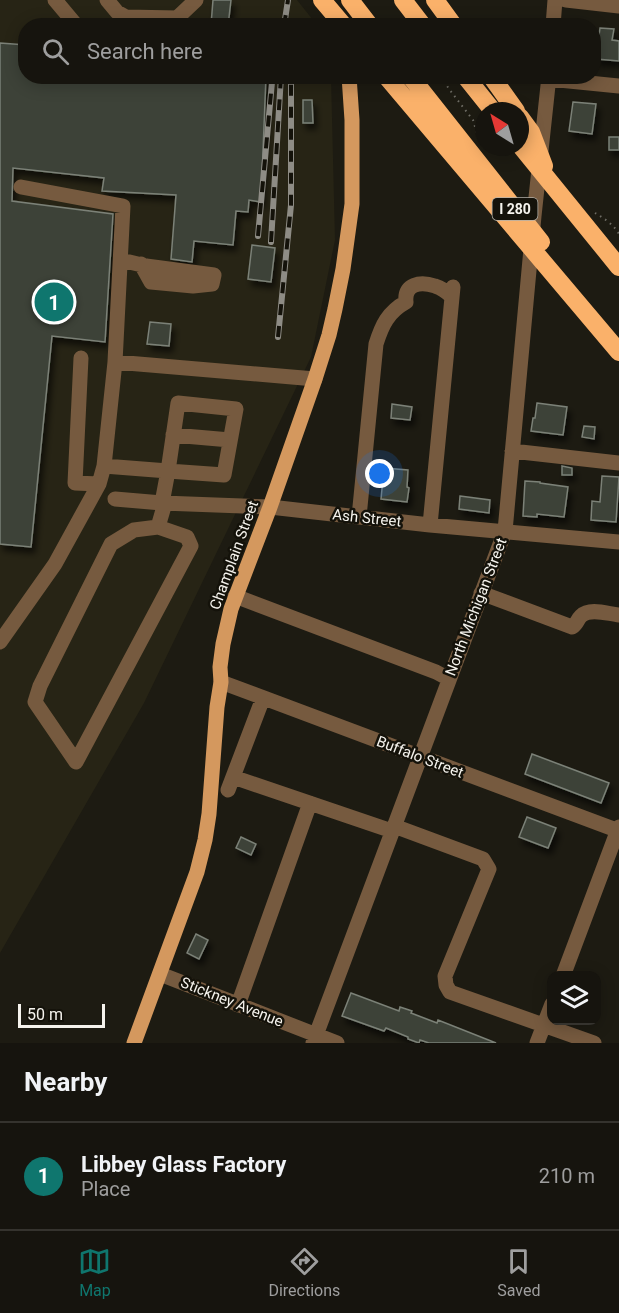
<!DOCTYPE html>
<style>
:root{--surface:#16140e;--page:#1f1d17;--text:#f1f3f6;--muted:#9e9e9e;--line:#35332e;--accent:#0f766e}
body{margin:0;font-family:Roboto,sans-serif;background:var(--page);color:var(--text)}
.controls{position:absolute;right:18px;bottom:18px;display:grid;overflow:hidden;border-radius:12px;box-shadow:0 3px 15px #0003}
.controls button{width:54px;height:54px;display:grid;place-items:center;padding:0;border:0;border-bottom:2px solid var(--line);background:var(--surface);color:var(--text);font:30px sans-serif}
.compass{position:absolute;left:475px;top:102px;width:54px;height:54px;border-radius:50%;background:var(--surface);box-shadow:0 3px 15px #0003;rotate:323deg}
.scale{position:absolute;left:18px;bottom:15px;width:87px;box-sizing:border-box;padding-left:6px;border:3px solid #f5f3ed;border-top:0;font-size:16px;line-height:21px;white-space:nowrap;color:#f5f3ed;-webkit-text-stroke:4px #14120a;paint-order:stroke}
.you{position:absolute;left:380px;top:474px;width:21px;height:21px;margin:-15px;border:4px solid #fff;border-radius:50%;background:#1a73e8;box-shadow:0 0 0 9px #1a73e833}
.badge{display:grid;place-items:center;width:39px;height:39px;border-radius:50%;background:var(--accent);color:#fff;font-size:20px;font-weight:700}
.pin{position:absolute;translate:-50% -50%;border:3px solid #fff;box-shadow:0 2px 6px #0006}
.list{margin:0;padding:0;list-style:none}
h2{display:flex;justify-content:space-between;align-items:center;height:78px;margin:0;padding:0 24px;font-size:26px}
h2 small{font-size:20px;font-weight:400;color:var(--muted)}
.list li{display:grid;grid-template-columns:39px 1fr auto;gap:18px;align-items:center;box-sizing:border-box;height:108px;padding:0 24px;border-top:2px solid var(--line)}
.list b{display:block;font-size:22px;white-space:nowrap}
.list p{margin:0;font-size:20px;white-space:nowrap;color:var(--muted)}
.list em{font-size:20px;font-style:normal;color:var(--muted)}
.icon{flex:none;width:33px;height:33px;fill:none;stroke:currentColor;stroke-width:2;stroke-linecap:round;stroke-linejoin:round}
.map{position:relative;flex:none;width:619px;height:1043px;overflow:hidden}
.search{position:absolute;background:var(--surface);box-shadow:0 3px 15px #0003;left:18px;right:18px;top:18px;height:66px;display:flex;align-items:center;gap:15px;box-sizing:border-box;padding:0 21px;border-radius:24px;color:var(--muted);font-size:22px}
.sheet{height:186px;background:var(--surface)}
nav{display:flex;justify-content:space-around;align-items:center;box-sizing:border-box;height:84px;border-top:2px solid var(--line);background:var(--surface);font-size:16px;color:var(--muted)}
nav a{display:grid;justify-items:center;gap:3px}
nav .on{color:var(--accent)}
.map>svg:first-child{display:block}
.built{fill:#272415}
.building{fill:#3d4239;stroke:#7b8177;stroke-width:1.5;filter:url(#shadow)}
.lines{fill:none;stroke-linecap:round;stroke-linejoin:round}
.path{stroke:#6f6d65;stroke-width:2;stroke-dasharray:1.5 4.5;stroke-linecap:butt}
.minor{stroke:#765a3f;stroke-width:15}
.major{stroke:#d4985e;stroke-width:15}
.highway{stroke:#fab16a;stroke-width:18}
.rail-casing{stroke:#8e8c85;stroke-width:6}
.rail{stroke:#14120a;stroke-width:4;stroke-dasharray:11;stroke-linecap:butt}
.highway-bridge{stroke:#fab16a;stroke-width:18}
.labels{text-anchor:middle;stroke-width:5;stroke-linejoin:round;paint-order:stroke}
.shield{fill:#14120a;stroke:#b2b0a9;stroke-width:1.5}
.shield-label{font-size:14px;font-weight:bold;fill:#f5f3ed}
.street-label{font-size:15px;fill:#f5f3ed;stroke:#14120a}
</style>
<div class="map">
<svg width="619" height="1043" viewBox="0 0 619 1043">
<defs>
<filter id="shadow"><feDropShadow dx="3.5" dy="6" stdDeviation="3" flood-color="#0009"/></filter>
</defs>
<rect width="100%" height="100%" fill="#1d1b12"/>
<path class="built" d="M 0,0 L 297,0 L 317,25 L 26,26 L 26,76 L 331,77 L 335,240 L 311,357 L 144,703 L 0,953 Z"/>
<path class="building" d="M 213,0 L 231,0 L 228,26 L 211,25 Z
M 600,28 L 614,29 L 612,40 L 619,41 L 619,61 L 596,59 Z
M 0,43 L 26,45 L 26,76 L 266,76 L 261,202 L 249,200 L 248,212 L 236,211 L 233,245 L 194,241 L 192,262 L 171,259 L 176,195 L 102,191 L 104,178 L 13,168 L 12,201 L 113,214 L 105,342 L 52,336 L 31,547 L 0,544 Z
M 303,100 L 312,100 L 313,123 L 303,123 Z
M 573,102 L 596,104 L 592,134 L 569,131 Z
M 609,137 L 619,137 L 619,150 L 609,150 Z
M 252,245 L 275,248 L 271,282 L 248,279 Z
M 150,322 L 171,324 L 169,346 L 147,344 Z
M 537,403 L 567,407 L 563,435 L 531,431 L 533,418 L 535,418 Z
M 392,404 L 412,407 L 410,420 L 391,418 Z
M 584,426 L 595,427 L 594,439 L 582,437 Z
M 562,466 L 572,468 L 572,475 L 562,475 Z
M 384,468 L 408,470 L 407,487 L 409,488 L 407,502 L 381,499 Z
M 602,476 L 619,477 L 616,522 L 591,520 L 592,501 L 600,502 Z
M 525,481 L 540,482 L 540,483 L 568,487 L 564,517 L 537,514 L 537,517 L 523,516 Z
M 460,496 L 490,500 L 489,513 L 459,509 Z
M 532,754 L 609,783 L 601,803 L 525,774 Z
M 527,817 L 556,828 L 548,848 L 519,837 Z
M 241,837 L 256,844 L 251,855 L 236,848 Z
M 196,934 L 208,940 L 199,959 L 187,953 Z
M 351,993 L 399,1011 L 400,1007 L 412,1011 L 411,1013 L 437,1023 L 438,1020 L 496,1043 L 429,1043 L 420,1040 L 419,1043 L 408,1039 L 408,1037 L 386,1028 L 384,1031 L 342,1016 Z"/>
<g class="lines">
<path class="path" d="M 384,19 L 391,26
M 441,76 L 449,89 L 473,120 L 478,137
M 595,213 C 604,218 614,225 619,234"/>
<path class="minor" d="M 55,0 L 76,25 L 80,26
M 107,0 L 117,12 L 126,17 L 177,18
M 566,0 L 619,6
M 169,22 L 177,18 L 196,0
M 553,26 L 555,0
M 549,79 L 619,86
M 21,187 L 123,206 L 115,362
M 121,260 L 146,266 L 214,275 L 212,284 L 193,286 L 151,282 L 141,264
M 81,358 L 75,483 L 99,484
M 178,403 L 236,409 L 224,475 L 168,471 Z
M 173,435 L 230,440
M 512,451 L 619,463
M 115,499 L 162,503 L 270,507 L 430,525 L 619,542
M 162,503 L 168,471 L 104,466 L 115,362 L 315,379
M 359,517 L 376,344 C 382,325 388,312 406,302 C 404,284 420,281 435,286 C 442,288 447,292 452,297
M 430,525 L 453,287
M 158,527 L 187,537 L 191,546 L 76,762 L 35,702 L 40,686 L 111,544 L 134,530 L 158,527 L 165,503
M 481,593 L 572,627 C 577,624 577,620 581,616 C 590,607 608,614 619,615
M 235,596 L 436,672 L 449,679
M 0,642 L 55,564 L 99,484 L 104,466
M 221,682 L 619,831
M 233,777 L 392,831
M 228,790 L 263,698
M 394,826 L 483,859 L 489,869 L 445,976 L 446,985 L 450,992 L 594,1043
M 160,974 L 337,1043
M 563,976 L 619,827
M 238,1005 L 310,803
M 313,1043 L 505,531 L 534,216 L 549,76
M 537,1043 L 552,1004"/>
<path class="major" d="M 134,1043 L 197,872 L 205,840 L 209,814 L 217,707 L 221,682 L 220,667 L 223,644 L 231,609 L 270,507 L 315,379 L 329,335 L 335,309 L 343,269 L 352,204 L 352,120 L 349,76"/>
<path class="highway" d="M 322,0 L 344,26
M 350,0 L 370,26
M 403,0 L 423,26
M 435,0 L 454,26
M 465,76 L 493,111
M 491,76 L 516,111"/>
<defs>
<path id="rail" d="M 284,26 L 288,0
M 258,236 L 272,82
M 271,242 L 281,76
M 278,337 L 291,205 L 291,76"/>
</defs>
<use href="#rail" class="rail-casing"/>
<use href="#rail" class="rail"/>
<path class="highway-bridge" d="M 386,76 L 619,352
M 410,76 L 541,242
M 520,117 L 531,132 L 544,166
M 520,145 L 619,267"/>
</g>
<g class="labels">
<rect class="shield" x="492.5" y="198" width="45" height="22" rx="4.5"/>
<g class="shield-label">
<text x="515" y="214">I 280</text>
</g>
<g class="street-label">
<text transform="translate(367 518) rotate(6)" y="5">Ash Street</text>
<text transform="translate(234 555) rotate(-70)" y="5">Champlain Street</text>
<text transform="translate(476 607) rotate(-69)" y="5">North Michigan Street</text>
<text transform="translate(420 757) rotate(21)" y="5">Buffalo Street</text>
<text transform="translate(232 1002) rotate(22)" y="5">Stickney Avenue</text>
</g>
</g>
</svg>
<div class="controls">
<button><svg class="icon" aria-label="layers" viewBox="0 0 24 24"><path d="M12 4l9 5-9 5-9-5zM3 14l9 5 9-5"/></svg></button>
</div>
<svg class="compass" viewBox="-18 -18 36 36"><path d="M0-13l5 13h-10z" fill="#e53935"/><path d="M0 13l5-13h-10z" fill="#9e9e9e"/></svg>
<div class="scale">50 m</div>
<div class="you"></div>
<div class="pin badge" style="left:54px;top:302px">1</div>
<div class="search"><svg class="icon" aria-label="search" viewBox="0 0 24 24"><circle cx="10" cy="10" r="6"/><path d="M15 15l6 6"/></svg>Search here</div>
</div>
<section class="sheet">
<h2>Nearby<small></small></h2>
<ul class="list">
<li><span class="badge">1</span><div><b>Libbey Glass Factory</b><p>Place</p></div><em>210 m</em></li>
</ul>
</section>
<nav>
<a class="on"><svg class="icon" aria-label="map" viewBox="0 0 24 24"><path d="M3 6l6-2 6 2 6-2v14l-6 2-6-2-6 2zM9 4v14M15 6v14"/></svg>Map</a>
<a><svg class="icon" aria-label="directions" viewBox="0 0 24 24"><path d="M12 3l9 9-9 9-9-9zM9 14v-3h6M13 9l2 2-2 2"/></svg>Directions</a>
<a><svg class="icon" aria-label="saved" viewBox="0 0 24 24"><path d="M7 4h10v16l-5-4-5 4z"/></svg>Saved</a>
</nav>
